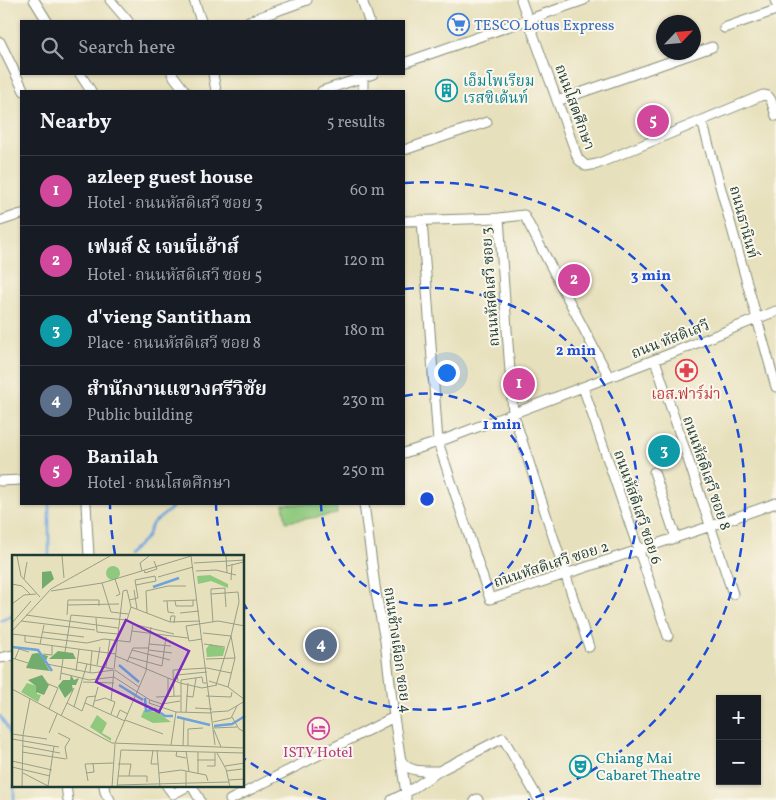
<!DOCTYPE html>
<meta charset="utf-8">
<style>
:root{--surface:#171b24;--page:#20242c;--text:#f1f3f6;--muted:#9ea1a6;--line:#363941;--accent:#1f6fb2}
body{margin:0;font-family:Vollkorn,"Noto Serif Thai",serif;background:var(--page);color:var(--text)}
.controls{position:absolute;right:15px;bottom:15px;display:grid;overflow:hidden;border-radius:0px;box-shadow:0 1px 4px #0004}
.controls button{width:45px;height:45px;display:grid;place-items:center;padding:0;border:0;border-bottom:1px solid var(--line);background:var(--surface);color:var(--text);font:25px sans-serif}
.compass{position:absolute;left:656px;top:15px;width:45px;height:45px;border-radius:50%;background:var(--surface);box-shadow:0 1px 4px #0004;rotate:64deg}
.you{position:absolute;left:446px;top:372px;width:18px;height:18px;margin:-12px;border:4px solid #fff;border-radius:50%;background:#1a73e8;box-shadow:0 0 0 8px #1a73e833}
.badge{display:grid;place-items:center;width:32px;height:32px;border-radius:50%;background:var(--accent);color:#fff;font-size:16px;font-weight:700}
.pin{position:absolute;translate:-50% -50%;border:2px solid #fff;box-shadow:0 1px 5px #0006}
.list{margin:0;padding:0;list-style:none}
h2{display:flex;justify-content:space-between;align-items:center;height:65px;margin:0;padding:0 20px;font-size:21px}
h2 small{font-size:16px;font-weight:400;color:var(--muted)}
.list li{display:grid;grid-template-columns:32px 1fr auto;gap:15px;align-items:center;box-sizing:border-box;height:70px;padding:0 20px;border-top:1px solid var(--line)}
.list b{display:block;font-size:19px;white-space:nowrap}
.list p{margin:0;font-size:16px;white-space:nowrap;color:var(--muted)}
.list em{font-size:16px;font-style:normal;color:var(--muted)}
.icon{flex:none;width:28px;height:28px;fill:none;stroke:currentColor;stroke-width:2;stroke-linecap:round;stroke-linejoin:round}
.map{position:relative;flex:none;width:776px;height:800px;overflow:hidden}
.search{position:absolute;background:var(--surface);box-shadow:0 1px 4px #0004;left:20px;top:20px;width:385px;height:55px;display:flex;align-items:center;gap:12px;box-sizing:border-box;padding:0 18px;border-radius:0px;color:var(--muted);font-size:19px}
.panel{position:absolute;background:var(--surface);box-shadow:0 1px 4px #0004;left:20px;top:90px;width:385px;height:415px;border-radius:0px}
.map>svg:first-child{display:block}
.green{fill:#8fc97e;stroke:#578359}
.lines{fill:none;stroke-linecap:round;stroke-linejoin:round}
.stream{stroke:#6da4db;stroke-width:2.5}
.minor-casing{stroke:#838e78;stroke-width:11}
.minor{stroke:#fff;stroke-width:9}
.ring{fill:none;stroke:#1d4ed8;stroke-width:2.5;stroke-dasharray:9 6}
.labels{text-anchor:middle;stroke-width:4;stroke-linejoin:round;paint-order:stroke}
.shop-label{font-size:15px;fill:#366cbe;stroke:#fbf7ec;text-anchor:start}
.culture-label{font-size:15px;fill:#0d838f;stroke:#fbf7ec;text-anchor:start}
.street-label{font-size:15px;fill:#1f3d34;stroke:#fbf7ec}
.health-label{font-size:15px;fill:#be3a42;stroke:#fbf7ec}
.hotel-label{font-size:15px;fill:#b23c85;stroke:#fbf7ec}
.inset-river{fill:none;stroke:#6da4db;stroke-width:2.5}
.inset-road{fill:none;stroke:#979f86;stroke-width:1}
.view{fill:#7b2cbf;fill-opacity:0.15;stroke:#7b2cbf;stroke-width:2.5}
.inset-edge{fill:none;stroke:#1f3d34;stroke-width:2.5}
.centre{fill:#1d4ed8;stroke:#fbf7ec;stroke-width:2.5}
.ring-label{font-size:15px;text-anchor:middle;font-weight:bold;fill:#1d4ed8;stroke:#fbf7ec;stroke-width:4;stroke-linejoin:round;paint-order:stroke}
</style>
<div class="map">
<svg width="776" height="800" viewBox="0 0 776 800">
<rect width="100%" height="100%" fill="#fbf7ec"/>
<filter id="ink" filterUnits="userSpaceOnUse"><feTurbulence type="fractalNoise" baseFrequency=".02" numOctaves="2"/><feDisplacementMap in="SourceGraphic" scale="10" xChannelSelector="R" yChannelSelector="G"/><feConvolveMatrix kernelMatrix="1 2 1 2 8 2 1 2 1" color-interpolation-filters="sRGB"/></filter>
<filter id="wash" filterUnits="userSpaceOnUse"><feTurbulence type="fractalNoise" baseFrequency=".0096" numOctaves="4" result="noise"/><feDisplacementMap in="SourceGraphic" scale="20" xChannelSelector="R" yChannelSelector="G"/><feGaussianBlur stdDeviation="1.12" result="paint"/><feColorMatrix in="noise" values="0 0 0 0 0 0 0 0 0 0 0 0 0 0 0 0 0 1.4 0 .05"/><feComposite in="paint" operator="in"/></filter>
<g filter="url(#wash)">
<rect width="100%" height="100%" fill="#e7e0bc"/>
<path class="green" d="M 283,504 L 336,504 L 337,514 L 286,522 Z"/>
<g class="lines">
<path class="stream" d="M 49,504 L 49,556
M 127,556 L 147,537 L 152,524 L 171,509 L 174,504
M 0,621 L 14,615
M 0,716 L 8,729 L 14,747
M 14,800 L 14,786"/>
</g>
</g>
<g filter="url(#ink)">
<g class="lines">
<defs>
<path id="minor" d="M 34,0 L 47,21
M 110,0 L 128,21
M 194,0 L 201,21
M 362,0 L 369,21
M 521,0 L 578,159 L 586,166 L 597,164 L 763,95 L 768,96 L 771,100 L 776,116
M 775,0 L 776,3
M 249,21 L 307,0
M 724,28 L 776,10
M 0,42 L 24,91
M 404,63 L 584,0
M 80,74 L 91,91
M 172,74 L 185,91
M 213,74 L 216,91
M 322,91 L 373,74
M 363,91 L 363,77
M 557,101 L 712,47
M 702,121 L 776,387
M 404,150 L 487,122
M 499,218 L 513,413 L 589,647
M 422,220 L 438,442 L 490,599 L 711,526 L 776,503
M 0,221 L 21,214
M 404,221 L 499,218 L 524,215 L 609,377
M 655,360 L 733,594
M 583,387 L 668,636
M 404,453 L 438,442 L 667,355 L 776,311
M 654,472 L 676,538
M 0,481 L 21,480
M 86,504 L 89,556
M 364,504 L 376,593 L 385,641 L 394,717 L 406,793 L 406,800
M 0,658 L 14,655
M 401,760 C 408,773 425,771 438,771
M 66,786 L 68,800
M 104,786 L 105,792 L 110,800
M 167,786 L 173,794 L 188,786
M 192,786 L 200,800
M 230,800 L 394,717
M 392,800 L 406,793 L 439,771 L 503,738 L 539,800
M 475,800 L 477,799 L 478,800"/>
</defs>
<use href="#minor" class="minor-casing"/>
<use href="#minor" class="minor"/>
</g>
</g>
<g class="ring">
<path d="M404 396A106 106 0 1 1 321 505"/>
<path d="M224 555A211 211 0 0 1 216 505M405 289A211 211 0 1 1 244 604"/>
<path d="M326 800A317 317 0 0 1 245 759M115 554A317 317 0 0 1 110 505M405 183A317 317 0 0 1 528 800"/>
</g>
<defs>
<symbol id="supermarket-ring" viewBox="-11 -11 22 22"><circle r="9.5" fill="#fbf7ec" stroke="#3f7fe0" stroke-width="1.5"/><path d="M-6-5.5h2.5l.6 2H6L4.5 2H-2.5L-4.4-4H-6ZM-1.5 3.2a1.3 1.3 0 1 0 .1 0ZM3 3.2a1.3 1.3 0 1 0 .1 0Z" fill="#3f7fe0"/></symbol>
<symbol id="building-ring" viewBox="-11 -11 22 22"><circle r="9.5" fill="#fbf7ec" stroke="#0f9aa8" stroke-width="1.5"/><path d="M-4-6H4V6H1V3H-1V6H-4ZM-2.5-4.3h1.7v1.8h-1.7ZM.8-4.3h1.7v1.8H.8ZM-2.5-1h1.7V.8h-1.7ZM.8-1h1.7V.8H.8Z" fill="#0f9aa8"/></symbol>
<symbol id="pharmacy-ring" viewBox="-11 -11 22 22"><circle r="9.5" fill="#fbf7ec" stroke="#e0444e" stroke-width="1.5"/><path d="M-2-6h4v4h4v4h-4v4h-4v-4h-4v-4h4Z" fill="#e0444e"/></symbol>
<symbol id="hotel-ring" viewBox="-11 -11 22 22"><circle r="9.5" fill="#fbf7ec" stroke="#d1479c" stroke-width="1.5"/><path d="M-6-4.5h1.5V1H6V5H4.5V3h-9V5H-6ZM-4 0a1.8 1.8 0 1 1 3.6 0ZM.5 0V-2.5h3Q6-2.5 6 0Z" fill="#d1479c"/></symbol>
<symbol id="theatre-ring" viewBox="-11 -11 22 22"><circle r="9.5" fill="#fbf7ec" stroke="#0f9aa8" stroke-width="1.5"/><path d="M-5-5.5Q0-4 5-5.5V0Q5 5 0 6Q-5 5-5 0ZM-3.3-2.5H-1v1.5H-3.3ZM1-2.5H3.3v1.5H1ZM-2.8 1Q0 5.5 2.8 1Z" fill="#0f9aa8"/></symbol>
</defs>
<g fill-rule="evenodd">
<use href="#supermarket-ring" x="446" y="12" width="25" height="25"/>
<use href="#building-ring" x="434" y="78" width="25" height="25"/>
<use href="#pharmacy-ring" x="674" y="358" width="25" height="25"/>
<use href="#hotel-ring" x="306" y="716" width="25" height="25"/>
<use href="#theatre-ring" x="568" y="754" width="25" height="25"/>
</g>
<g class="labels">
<g class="shop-label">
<text x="474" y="30">TESCO Lotus Express</text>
</g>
<g class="culture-label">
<text x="463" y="86">เอ็มโพเรียม<tspan x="463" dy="17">เรสซิเด้นท์</tspan></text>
<text x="596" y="763">Chiang Mai<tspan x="596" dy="17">Cabaret Theatre</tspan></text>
</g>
<g class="street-label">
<text transform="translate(575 107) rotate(70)" y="5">ถนนโสตศึกษา</text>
<text transform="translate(744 222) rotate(75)" y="5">ถนนธานินท์</text>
<text transform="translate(490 287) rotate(-94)" y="5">ถนนหัสดิเสวี ซอย 3</text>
<text transform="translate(670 339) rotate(-21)" y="5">ถนน หัสดิเสวี</text>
<text transform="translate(707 473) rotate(71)" y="5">ถนนหัสดิเสวี ซอย 8</text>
<text transform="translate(638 507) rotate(71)" y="5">ถนนหัสดิเสวี ซอย 6</text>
<text transform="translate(551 564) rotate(-18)" y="5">ถนนหัสดิเสวี ซอย 2</text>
<text transform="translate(398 650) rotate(82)" y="5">ถนนช้างเผือก ซอย 4</text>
</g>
<g class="health-label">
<text x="686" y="399">เอส.ฟาร์ม่า</text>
</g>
<g class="hotel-label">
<text x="318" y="757">ISTY Hotel</text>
</g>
</g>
<g transform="translate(12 555)">
<rect width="232" height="232" fill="#e7e0bc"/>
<path d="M94 18a7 7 0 1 1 14 0a7 7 0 1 1-14 0ZM 198,20 L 216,29 L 216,33 L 199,26 L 186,29 L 185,21 ZM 198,89 L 213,93 L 211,101 L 195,102 L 194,94 ZM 15,128 L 25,131 L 25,139 L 29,140 L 26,147 L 9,137 ZM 132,155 L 145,157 L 159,167 L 141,168 L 129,162 ZM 85,160 L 95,168 L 90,178 L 99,183 L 99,186 L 78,172 Z" fill="#8fc97e"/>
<path d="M 39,16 L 42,24 L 30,34 L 30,17 ZM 46,96 L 61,98 L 64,104 L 37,104 ZM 25,98 L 36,101 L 33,108 L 38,116 L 14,113 L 20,99 ZM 30,120 L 37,130 L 32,140 L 24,137 L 24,131 L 16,125 ZM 59,120 L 62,125 L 67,123 L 64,130 L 60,130 L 61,135 L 53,143 L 46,131 L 51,125 L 58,125 Z" fill="#73ad6d"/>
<path class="inset-river" d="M 141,32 L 167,23M 0,92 L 26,95 L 40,116M 107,110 L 127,127M 107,130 L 131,145M 133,143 L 134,156 L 143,154 L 153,161 L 161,161M 165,162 L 198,170M 202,171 L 220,169 L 233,161"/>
<path class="inset-road" d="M 5,1 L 9,21 L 28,42M 50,1 L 52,23M 179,1 L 203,190M 214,1 L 215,18M 182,8 L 233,5M 215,11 L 232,7M 132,15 L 133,18 L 145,14 L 142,6M 130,16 L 128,8 L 137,1M 184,16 L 204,15 L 224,20M 146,22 L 181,12M 12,24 L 15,7M 103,24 L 108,39 L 104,41M 219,25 L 220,10M 90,28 L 99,57 L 116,59M 0,29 L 10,31 L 18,39M 122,35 L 125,54M 39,36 L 90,28 L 179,1M 134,36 L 156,31 L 174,31M 134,36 L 135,58M 199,39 L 213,38 L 213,33 L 199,34 L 199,39 L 201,67M 117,45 L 126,43 L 123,25 L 143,21 L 144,26 L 124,30M 151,46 L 185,45M 155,46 L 156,57 L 162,58M 163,46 L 164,51 L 181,51 L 181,45M 0,49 L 12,40 L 24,39M 56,50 L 107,49M 214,52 L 213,38 L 226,37 L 227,47 L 219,81 L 223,103 L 216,132M 168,58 L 187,56M 14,60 L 106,73M 55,60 L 56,45 L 87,45 L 87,51M 84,63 L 85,77 L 106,79M 9,66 L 83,75M 158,67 L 159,61 L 163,61 L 162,68M 0,68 L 19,46M 174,71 L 206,66 L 233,71M 174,71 L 177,86 L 190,84M 0,76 L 39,34 L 98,1M 120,76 L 176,83M 31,77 L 72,82M 191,78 L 219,81 L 204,130M 0,79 L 75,88 L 92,84 L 118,87 L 121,69 L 162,79M 13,81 L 13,87 L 104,99M 28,89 L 32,70M 137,89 L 159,91M 192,89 L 213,92M 120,95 L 158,105M 137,95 L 160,98M 53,97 L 59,60 L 115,65 L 119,52 L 158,67 L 188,66M 31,99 L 40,100 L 40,90M 104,101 L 168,128 L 190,133 L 205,130M 117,102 L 150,111 L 154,82M 0,103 L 16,108M 3,104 L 7,94 L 17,97M 194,104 L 223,103M 65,107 L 101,114M 115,107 L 121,93 L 137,93M 35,109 L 80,118 L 102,115M 85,110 L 88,92M 94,112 L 98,84M 102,114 L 111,36 L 115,35 L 119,52M 103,115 L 127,132M 64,116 L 67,94M 78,117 L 80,96M 49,118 L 77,125 L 102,122 L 138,145 L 150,149 L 168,146M 156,123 L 156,142M 48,125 L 51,104M 166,126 L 165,120 L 195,117M 197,126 L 216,132 L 233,145M 71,127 L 102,128M 34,128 L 46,133 L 37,154M 0,134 L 100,188 L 233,193M 162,141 L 161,115 L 195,113 L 219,118M 174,141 L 181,142 L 184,123M 194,141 L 219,142 L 220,137M 144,142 L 169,141M 138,145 L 137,148 L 164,157 L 200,158M 83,146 L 93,143 L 103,147 L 99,159M 99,146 L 102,115M 55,148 L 70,156 L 75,142 L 84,141M 73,148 L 113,166M 81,151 L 86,132M 62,152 L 75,109M 183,153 L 200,154M 169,157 L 169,125 L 190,122 L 191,128 L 195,128M 174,157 L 176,128M 200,157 L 216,156 L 233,146M 49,161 L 62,133M 105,162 L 108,155 L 116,159M 220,162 L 227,174 L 233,177M 113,165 L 151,179M 201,167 L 219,163 L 225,151M 201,173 L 225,172M 202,175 L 209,192M 37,178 L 45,159M 46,178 L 58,184 L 53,192 L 55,204M 0,179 L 35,184M 0,184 L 47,192M 103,188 L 134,116 L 139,72M 159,190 L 164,157M 11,191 L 48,198M 171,191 L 172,163M 176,191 L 176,174 L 191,173M 141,195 L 139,209 L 146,209M 145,195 L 148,232M 165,196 L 164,201 L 174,203M 174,196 L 177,217M 10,197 L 54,204M 205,198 L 214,214 L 218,232M 185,205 L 203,205M 0,206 L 40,215M 106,209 L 119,209 L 117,221M 195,211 L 203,211 L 203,198M 213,211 L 233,208M 0,212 L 38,221M 174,216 L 174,232M 214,216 L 230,214M 11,218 L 36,231 L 42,191M 74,218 L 82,217 L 81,208M 147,218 L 169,215 L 194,220 L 196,226M 186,218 L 186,197M 106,221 L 135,221 L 135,227M 217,225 L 233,224M 76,226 L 73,209 L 101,208M 105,230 L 217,227M 10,232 L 11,180 L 18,143M 100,232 L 103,189M 105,232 L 109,195 L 233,198"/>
<path class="view" d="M 114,65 L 177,96 L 147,157 L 84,127 Z"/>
<rect width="232" height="232" class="inset-edge"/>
</g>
<circle cx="427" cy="499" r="8" class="centre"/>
<g class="ring-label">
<text x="651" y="280">3 min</text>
<text x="576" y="355">2 min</text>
<text x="502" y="429">1 min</text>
</g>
</svg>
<div class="controls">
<button>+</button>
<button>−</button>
</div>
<svg class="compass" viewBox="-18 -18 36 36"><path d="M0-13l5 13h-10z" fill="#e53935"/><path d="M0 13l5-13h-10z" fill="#9ea1a6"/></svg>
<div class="you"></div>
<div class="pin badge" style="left:519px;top:384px;background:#d1479c">1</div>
<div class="pin badge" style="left:574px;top:280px;background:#d1479c">2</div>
<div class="pin badge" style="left:664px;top:451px;background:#0f9aa8">3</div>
<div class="pin badge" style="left:321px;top:645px;background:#5c6f8a">4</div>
<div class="pin badge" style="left:653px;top:121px;background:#d1479c">5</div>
<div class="search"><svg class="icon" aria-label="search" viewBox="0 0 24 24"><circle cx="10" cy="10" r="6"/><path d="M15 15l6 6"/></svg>Search here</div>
<section class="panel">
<h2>Nearby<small>5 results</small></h2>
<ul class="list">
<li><span class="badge" style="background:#d1479c">1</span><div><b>azleep guest house</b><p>Hotel · ถนนหัสดิเสวี ซอย 3</p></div><em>60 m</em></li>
<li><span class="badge" style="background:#d1479c">2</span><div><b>เฟมส์ &amp; เจนนี่เฮ้าส์</b><p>Hotel · ถนนหัสดิเสวี ซอย 5</p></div><em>120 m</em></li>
<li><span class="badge" style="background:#0f9aa8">3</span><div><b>d'vieng Santitham</b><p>Place · ถนนหัสดิเสวี ซอย 8</p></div><em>180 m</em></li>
<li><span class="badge" style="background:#5c6f8a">4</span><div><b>สำนักงานแขวงศรีวิชัย</b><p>Public building</p></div><em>230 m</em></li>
<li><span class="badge" style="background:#d1479c">5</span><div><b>Banilah</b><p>Hotel · ถนนโสตศึกษา</p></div><em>250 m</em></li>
</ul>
</section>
</div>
